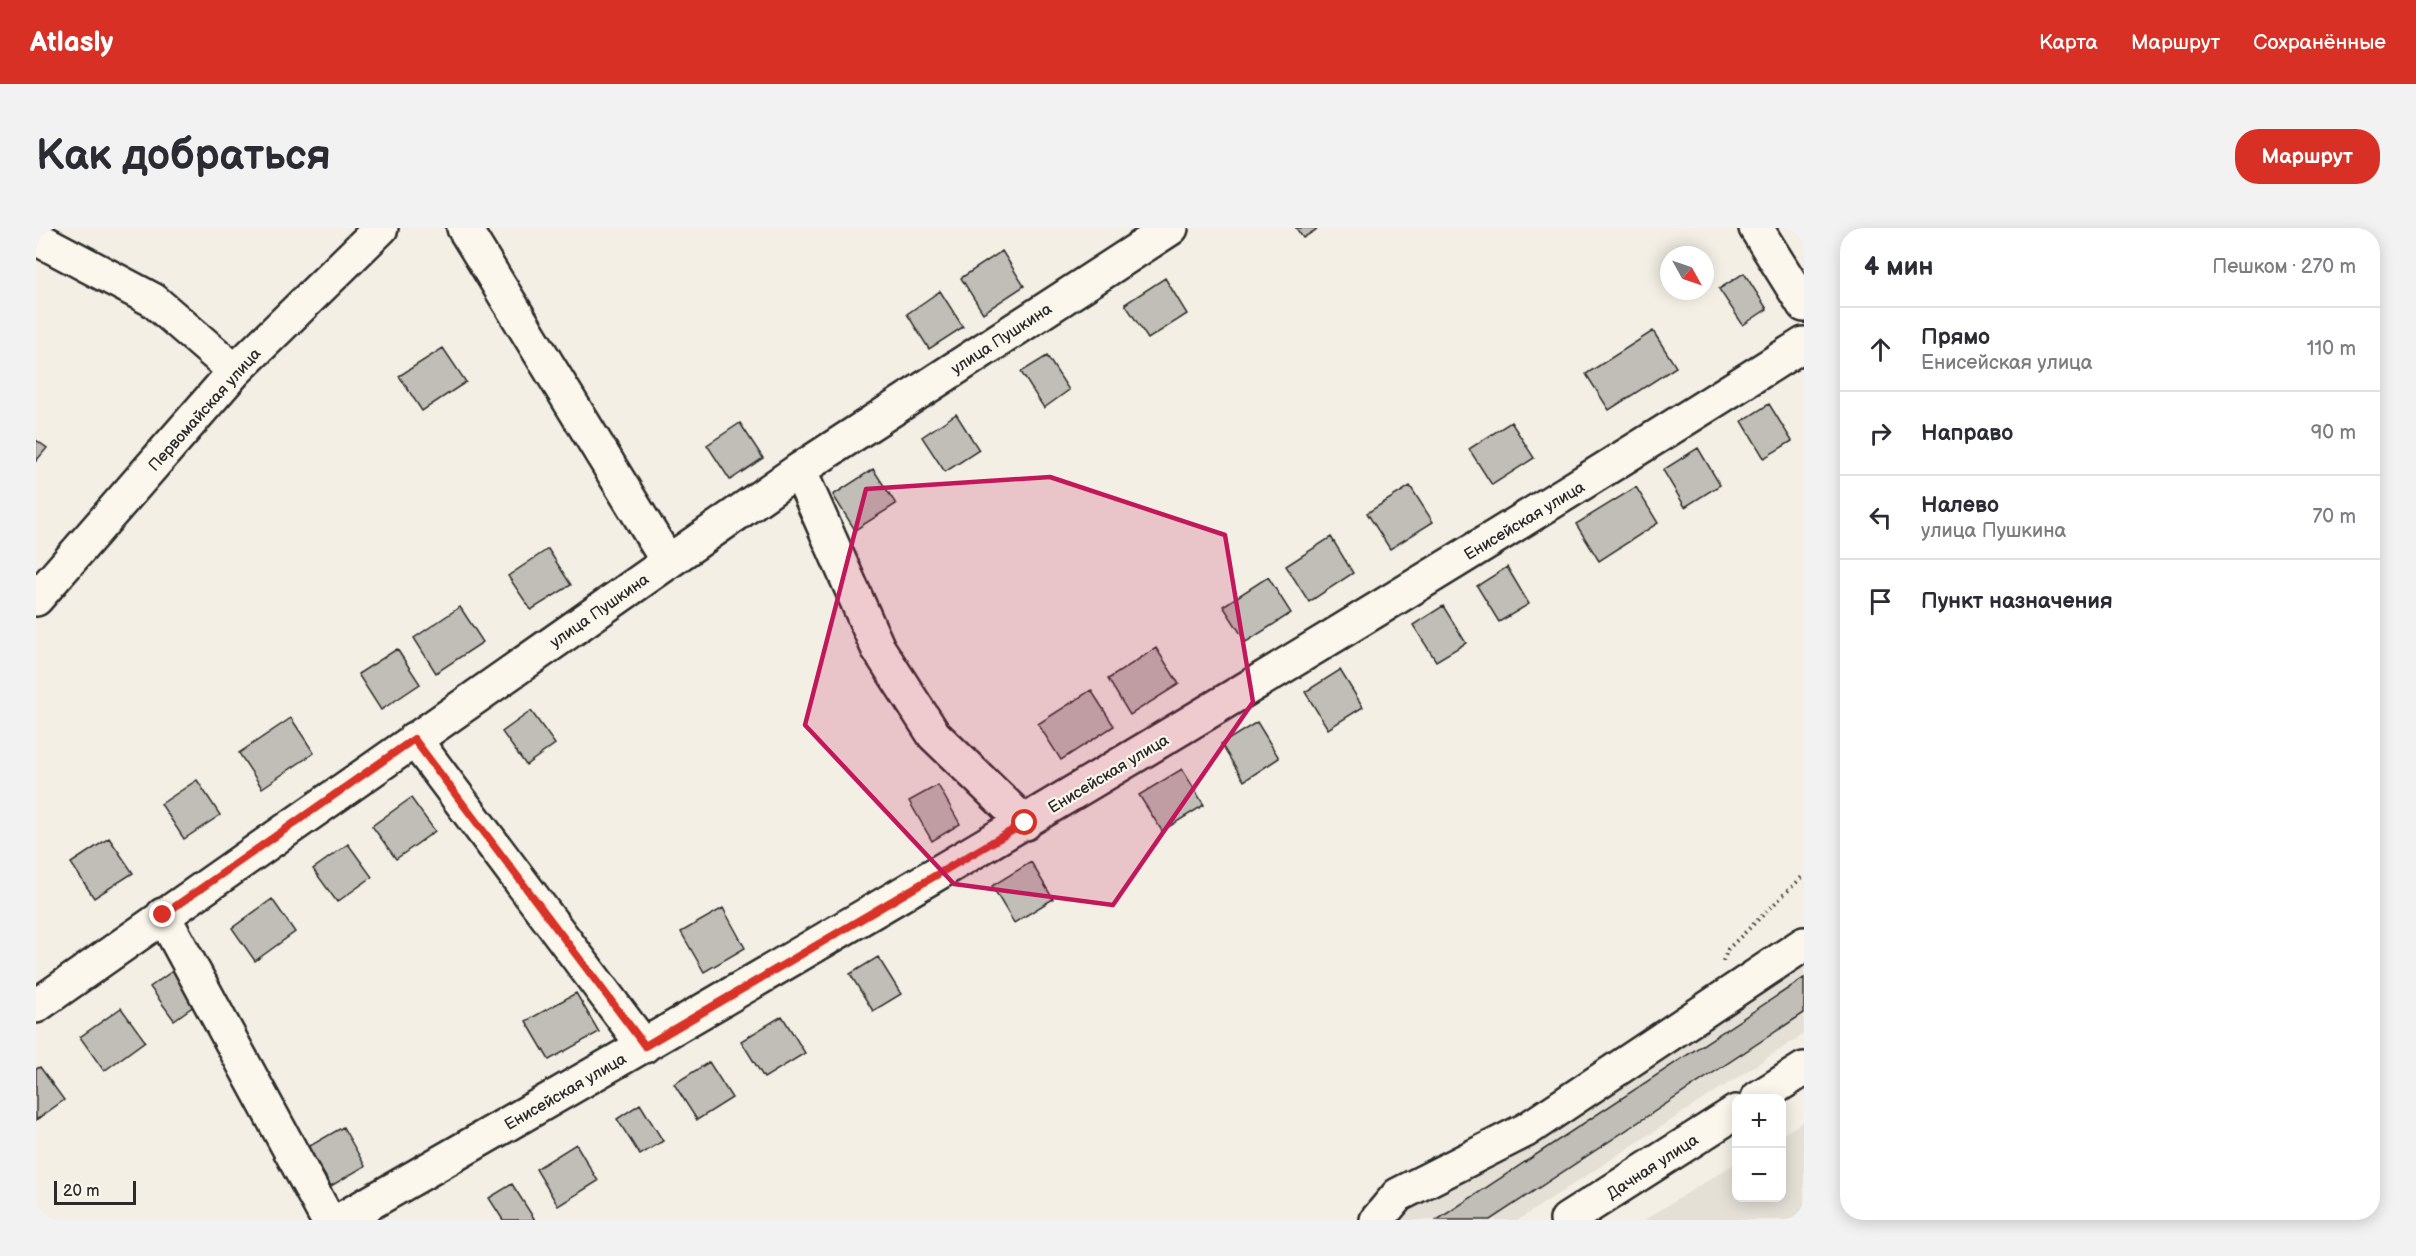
<!DOCTYPE html>
<html lang="ru">
<meta charset="utf-8">
<style>
:root{--surface:#fff;--page:#f2f2f3;--text:#2b2b33;--muted:#7c7c81;--line:#e1e1e2;--accent:#d93025}
body{margin:0;font-family:"Balsamiq Sans",sans-serif;background:var(--page);color:var(--text)}
.controls{position:absolute;right:18px;bottom:18px;display:grid;overflow:hidden;border-radius:12px;box-shadow:0 3px 15px #0003}
.controls button{width:54px;height:54px;display:grid;place-items:center;padding:0;border:0;border-bottom:2px solid var(--line);background:var(--surface);color:var(--text);font:30px sans-serif}
.compass{position:absolute;left:1624px;top:18px;width:54px;height:54px;border-radius:50%;background:var(--surface);box-shadow:0 3px 15px #0003;rotate:130deg}
.scale{position:absolute;left:18px;bottom:15px;width:82px;box-sizing:border-box;padding-left:6px;border:3px solid #2b2b2b;border-top:0;font-size:16px;line-height:21px;white-space:nowrap;color:#2b2b2b;-webkit-text-stroke:4px #fbf7ec;paint-order:stroke}
.stop{position:absolute;width:18px;height:18px;margin:-14px;border:4px solid #d93025;border-radius:50%;background:#fff}
.stop.end{background:#d93025;border-color:#fff;box-shadow:0 2px 6px #0008}
.list{margin:0;padding:0;list-style:none}
h2{display:flex;justify-content:space-between;align-items:center;height:78px;margin:0;padding:0 24px;font-size:26px}
h2 small{font-size:20px;font-weight:400;color:var(--muted)}
.list li{display:grid;grid-template-columns:39px 1fr auto;gap:18px;align-items:center;box-sizing:border-box;height:84px;padding:0 24px;border-top:2px solid var(--line)}
.list b{display:block;font-size:22px;white-space:nowrap}
.list p{margin:0;font-size:20px;white-space:nowrap;color:var(--muted)}
.list em{font-size:20px;font-style:normal;color:var(--muted)}
.icon{flex:none;width:33px;height:33px;fill:none;stroke:currentColor;stroke-width:2;stroke-linecap:round;stroke-linejoin:round}
.map{position:relative;flex:none;width:1768px;height:992px;overflow:hidden;border-radius:24px}
header{display:flex;align-items:center;gap:36px;box-sizing:border-box;height:84px;padding:0 30px;background:var(--accent);color:#fff}
header strong{font-size:28px}
nav{display:flex;gap:33px;margin-inline-start:auto;font-size:21px}
.intro{display:flex;align-items:center;justify-content:space-between;box-sizing:border-box;height:144px;padding:0 36px}
h1{margin:0;font-size:42px}
.button{padding:15px 27px;border-radius:24px;background:var(--accent);color:#fff;font-size:21px;font-weight:700}
main{display:flex;gap:36px;padding:0 36px}
aside{flex:1;background:var(--surface);border-radius:24px;box-shadow:0 3px 15px #0003}
.map>svg:first-child{display:block}
.built{fill:#e4e0d6}
.building{fill:#c0beb6;stroke:#2b2b2b;stroke-width:1.5}
.lines{fill:none;stroke-linecap:round;stroke-linejoin:round}
.minor-casing{stroke:#2b2b2b;stroke-width:38}
.path{stroke:#2b2b2b;stroke-width:4;stroke-dasharray:1.5 4.5;stroke-linecap:butt}
.minor{stroke:#fbf7ec;stroke-width:33}
.route{stroke:#d93025;stroke-width:8}
.marked{fill:#c2185b;fill-opacity:0.2;stroke:#c2185b;stroke-width:4.5;stroke-linejoin:round}
.labels{text-anchor:middle;stroke-width:4.5;stroke-linejoin:round;paint-order:stroke}
.street-label{font-size:16px;fill:#2b2b2b;stroke:#fbf7ec}
</style>
<header>
<strong>Atlasly</strong>
<nav><a>Карта</a><a>Маршрут</a><a>Сохранённые</a></nav>
</header>
<div class="intro"><h1>Как добраться</h1><a class="button">Маршрут</a></div>
<main>
<div class="map">
<svg width="1768" height="992" viewBox="0 0 1768 992">
<rect width="100%" height="100%" fill="#f3efe4"/>
<filter id="ink" filterUnits="userSpaceOnUse"><feTurbulence type="fractalNoise" baseFrequency=".0167" numOctaves="2"/><feDisplacementMap in="SourceGraphic" scale="12" xChannelSelector="R" yChannelSelector="G"/><feConvolveMatrix kernelMatrix="1 2 1 2 8 2 1 2 1" color-interpolation-filters="sRGB"/></filter>
<g filter="url(#ink)">
<path class="built" d="M 1768,702 L 1768,806 L 1482,992 L 1320,992 Z
M 1768,893 L 1768,992 L 1608,992 L 1700,935 L 1700,970 L 1746,970 L 1746,907 Z"/>
<path class="building" d="M 1260,0 L 1283,0 L 1267,10 Z
M 966,23 L 988,58 L 947,85 L 925,50 Z
M 1708,45 L 1731,81 L 1707,97 L 1683,61 Z
M 1129,50 L 1151,86 L 1112,111 L 1089,76 Z
M 904,63 L 927,99 L 893,121 L 871,86 Z
M 1617,103 L 1640,139 L 1573,182 L 1550,146 Z
M 407,120 L 430,154 L 386,183 L 363,148 Z
M 1011,128 L 1033,162 L 1008,180 L 985,144 Z
M 1733,176 L 1756,213 L 1728,230 L 1706,193 Z
M 920,186 L 943,222 L 909,244 L 886,209 Z
M 1475,194 L 1498,230 L 1456,257 L 1433,221 Z
M 704,195 L 727,230 L 694,252 L 671,217 Z
M 0,212 L 11,220 L 0,233 Z
M 1662,220 L 1684,257 L 1649,279 L 1627,242 Z
M 837,241 L 860,276 L 819,302 L 797,267 Z
M 1374,258 L 1397,294 L 1354,321 L 1331,285 Z
M 1600,259 L 1622,295 L 1563,333 L 1540,296 Z
M 1295,309 L 1317,345 L 1273,374 L 1250,338 Z
M 512,321 L 535,357 L 495,382 L 472,348 Z
M 1471,339 L 1493,376 L 1463,394 L 1441,358 Z
M 1232,349 L 1255,385 L 1210,414 L 1187,378 Z
M 1407,378 L 1430,415 L 1400,433 L 1377,397 Z
M 424,379 L 447,414 L 400,445 L 378,410 Z
M 1120,420 L 1143,456 L 1094,487 L 1072,451 Z
M 361,421 L 384,456 L 345,482 L 322,446 Z
M 1304,442 L 1327,479 L 1292,501 L 1269,464 Z
M 1055,462 L 1078,498 L 1025,532 L 1002,496 Z
M 495,483 L 519,516 L 490,537 L 466,504 Z
M 255,490 L 278,525 L 226,560 L 203,525 Z
M 1221,494 L 1243,530 L 1208,553 L 1185,516 Z
M 1146,541 L 1168,577 L 1126,603 L 1103,567 Z
M 161,552 L 184,587 L 148,611 L 125,576 Z
M 902,557 L 924,596 L 896,613 L 873,573 Z
M 375,570 L 399,603 L 360,631 L 336,598 Z
M 73,610 L 97,645 L 58,670 L 35,635 Z
M 312,616 L 336,649 L 301,674 L 277,641 Z
M 995,634 L 1017,671 L 978,695 L 956,658 Z
M 236,671 L 259,704 L 219,733 L 196,700 Z
M 687,680 L 709,720 L 668,744 L 645,704 Z
M 842,729 L 865,766 L 837,783 L 814,746 Z
M 145,737 L 169,770 L 138,792 L 114,759 Z
M 1768,750 L 1768,785 L 1454,992 L 1401,992 Z
M 540,765 L 563,804 L 513,832 L 490,793 Z
M 85,780 L 109,813 L 68,843 L 44,809 Z
M 746,788 L 769,825 L 728,850 L 705,813 Z
M 673,834 L 696,870 L 661,892 L 638,856 Z
M 4,839 L 28,872 L 0,892 L 0,841 Z
M 604,876 L 627,913 L 604,927 L 581,891 Z
M 307,899 L 329,938 L 295,958 L 272,919 Z
M 540,916 L 562,953 L 522,978 L 500,941 Z
M 476,956 L 499,992 L 467,992 L 453,970 Z"/>
<g class="lines">
<defs>
<path id="minor" d="M 428,0 L 632,334
M 1720,0 L 1768,77
M 0,10 L 117,72 L 199,143
M 763,242 L 842,420 L 898,507 L 989,595
M 0,371 L 199,143 L 345,0
M 378,511 L 608,818
M 127,687 L 292,992
M 0,778 L 763,242 L 1135,0
M 1722,870 L 1768,841
M 304,992 C 798,710 1287,421 1768,116
M 1341,992 L 1362,967 L 1490,902 L 1768,716
M 1531,992 L 1700,884"/>
</defs>
<use href="#minor" class="minor-casing"/>
<path class="path" d="M 1687,733 L 1692,721 L 1768,647"/>
<use href="#minor" class="minor"/>
</g>
</g>
<g class="lines" filter="url(#ink)">
<path class="route" d="M 127,687 L 378,511 L 609,818 L 989,595"/>
</g>
<path class="marked" d="M 1014,249 L 1189,307 L 1217,474 L 1077,677 L 918,656 L 769,497 L 830,261 Z"/>
<g class="labels">
<g class="street-label">
<text transform="translate(965 110) rotate(-33)" y="6">улица Пушкина</text>
<text transform="translate(168 181) rotate(-48)" y="6">Первомайская улица</text>
<text transform="translate(1488 292) rotate(-31)" y="6">Енисейская улица</text>
<text transform="translate(563 382) rotate(-35)" y="6">улица Пушкина</text>
<text transform="translate(1072 545) rotate(-31)" y="6">Енисейская улица</text>
<text transform="translate(529 863) rotate(-30)" y="6">Енисейская улица</text>
<text transform="translate(1616 938) rotate(-33)" y="6">Дачная улица</text>
</g>
</g>
</svg>
<div class="controls">
<button>+</button>
<button>−</button>
</div>
<svg class="compass" viewBox="-18 -18 36 36"><path d="M0-13l5 13h-10z" fill="#e53935"/><path d="M0 13l5-13h-10z" fill="#7c7c81"/></svg>
<div class="scale">20 m</div>
<div class="stop" style="left:989px;top:595px"></div>
<div class="stop end" style="left:127px;top:687px"></div>
</div>
<aside>
<h2>4 мин<small>Пешком · 270 m</small></h2>
<ul class="list">
<li><svg class="icon" aria-label="ahead" viewBox="0 0 24 24"><path d="M12 20V5M6 11l6-6 6 6"/></svg><div><b>Прямо</b><p>Енисейская улица</p></div><em>110 m</em></li>
<li><svg class="icon" aria-label="right" viewBox="0 0 24 24"><path d="M7 20v-9h11M14 6l5 5-5 5"/></svg><div><b>Направо</b></div><em>90 m</em></li>
<li><svg class="icon" aria-label="left" viewBox="0 0 24 24"><path d="M17 20v-9H6M10 6l-5 5 5 5"/></svg><div><b>Налево</b><p>улица Пушкина</p></div><em>70 m</em></li>
<li><svg class="icon" aria-label="arrive" viewBox="0 0 24 24"><path d="M6 21V4h12l-3 4 3 4H6"/></svg><div><b>Пункт назначения</b></div></li>
</ul>
</aside>
</main>
